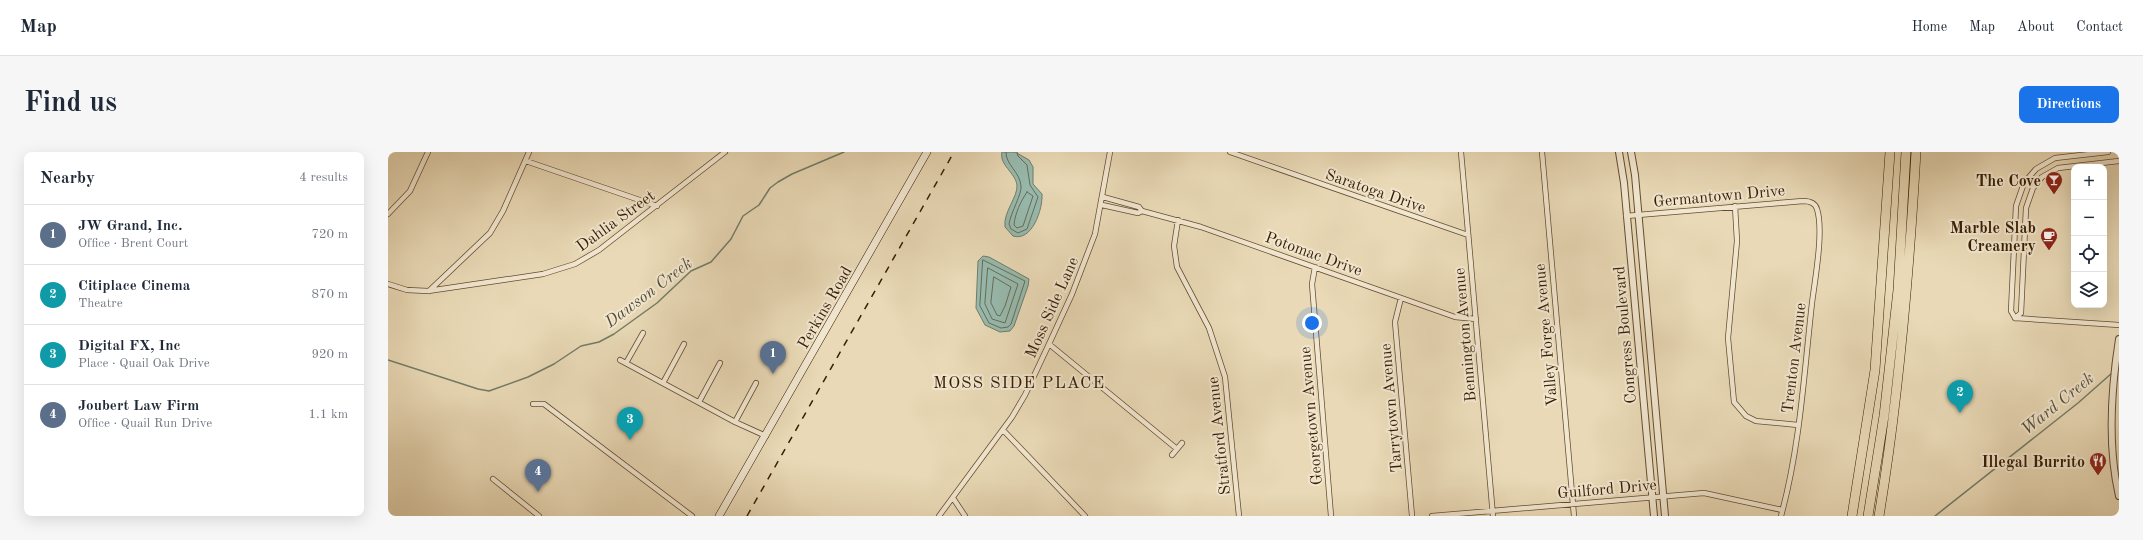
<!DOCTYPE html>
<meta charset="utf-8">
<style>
:root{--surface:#fff;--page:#f6f6f7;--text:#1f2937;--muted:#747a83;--line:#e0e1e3;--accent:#1a73e8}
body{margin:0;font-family:"Old Standard TT",serif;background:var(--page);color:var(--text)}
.controls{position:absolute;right:12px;top:12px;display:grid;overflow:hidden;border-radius:8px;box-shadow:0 4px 16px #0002}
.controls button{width:36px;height:36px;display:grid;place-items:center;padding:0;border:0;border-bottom:1px solid var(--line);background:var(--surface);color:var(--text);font:20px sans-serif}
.you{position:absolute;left:924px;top:171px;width:14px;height:14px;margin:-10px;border:3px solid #fff;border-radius:50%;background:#1a73e8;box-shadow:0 0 0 6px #1a73e833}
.badge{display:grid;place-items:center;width:26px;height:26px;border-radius:50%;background:var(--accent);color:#fff;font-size:13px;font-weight:700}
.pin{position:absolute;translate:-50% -33px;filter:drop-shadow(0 1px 2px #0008)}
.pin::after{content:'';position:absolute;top:21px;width:14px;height:12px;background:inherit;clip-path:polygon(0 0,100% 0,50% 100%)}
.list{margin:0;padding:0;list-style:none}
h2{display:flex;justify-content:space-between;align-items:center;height:52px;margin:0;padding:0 16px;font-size:17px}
h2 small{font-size:13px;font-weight:400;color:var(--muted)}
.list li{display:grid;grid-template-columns:26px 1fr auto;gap:12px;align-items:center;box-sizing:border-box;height:60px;padding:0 16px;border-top:1px solid var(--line)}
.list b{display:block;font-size:15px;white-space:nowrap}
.list p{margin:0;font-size:13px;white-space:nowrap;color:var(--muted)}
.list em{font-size:13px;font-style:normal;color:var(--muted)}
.icon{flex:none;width:22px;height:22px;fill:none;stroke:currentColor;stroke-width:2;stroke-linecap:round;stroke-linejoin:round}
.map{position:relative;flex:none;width:1731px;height:364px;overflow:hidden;border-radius:8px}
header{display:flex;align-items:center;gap:24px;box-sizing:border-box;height:56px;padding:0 20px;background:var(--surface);border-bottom:1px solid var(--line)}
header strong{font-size:19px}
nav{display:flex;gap:22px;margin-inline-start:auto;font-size:14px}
.intro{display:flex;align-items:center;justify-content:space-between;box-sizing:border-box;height:96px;padding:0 24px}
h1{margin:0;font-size:28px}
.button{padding:10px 18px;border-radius:8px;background:var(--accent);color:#fff;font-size:14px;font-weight:700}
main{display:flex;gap:24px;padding:0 24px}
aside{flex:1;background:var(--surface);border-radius:8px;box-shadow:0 4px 16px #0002}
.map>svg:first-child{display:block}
.water{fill:#97baae;stroke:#717c69}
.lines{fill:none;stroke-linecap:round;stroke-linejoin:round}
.shore{stroke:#676c58;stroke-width:1}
.stream{stroke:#717c69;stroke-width:1.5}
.minor-casing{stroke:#644d2e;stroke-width:6}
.tertiary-casing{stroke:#644d2e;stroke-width:8}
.secondary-casing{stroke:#371e01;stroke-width:8}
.motorway-casing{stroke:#371e01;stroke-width:10}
.minor{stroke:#f1e6d0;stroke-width:4.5}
.tertiary{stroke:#f1e6d0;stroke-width:6}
.secondary{stroke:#f1e6d0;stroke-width:7}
.motorway{stroke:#e9d9b6;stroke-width:9}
.rail{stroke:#371e01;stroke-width:1.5;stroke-dasharray:7 7;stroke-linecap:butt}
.labels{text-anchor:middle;stroke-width:4;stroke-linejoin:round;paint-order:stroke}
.poi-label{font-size:16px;font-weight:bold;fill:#371e01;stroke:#f1e6d0;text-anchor:end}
.street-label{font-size:16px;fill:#371e01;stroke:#f1e6d0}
.water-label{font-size:17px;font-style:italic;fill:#544d35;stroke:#f1e6d0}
.neighbourhood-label{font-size:17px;letter-spacing:1px;fill:#371e01;stroke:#f1e6d0}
</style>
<header>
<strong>Map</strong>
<nav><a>Home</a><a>Map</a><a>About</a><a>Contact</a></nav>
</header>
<div class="intro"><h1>Find us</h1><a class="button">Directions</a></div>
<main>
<aside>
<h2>Nearby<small>4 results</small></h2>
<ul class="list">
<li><span class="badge" style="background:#5c6f8a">1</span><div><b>JW Grand, Inc.</b><p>Office · Brent Court</p></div><em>720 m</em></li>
<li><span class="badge" style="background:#0f9aa8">2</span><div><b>Citiplace Cinema</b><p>Theatre</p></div><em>870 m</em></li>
<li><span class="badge" style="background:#0f9aa8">3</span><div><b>Digital FX, Inc</b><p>Place · Quail Oak Drive</p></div><em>920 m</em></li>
<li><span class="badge" style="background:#5c6f8a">4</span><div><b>Joubert Law Firm</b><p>Office · Quail Run Drive</p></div><em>1.1 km</em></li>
</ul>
</aside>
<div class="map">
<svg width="1731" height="364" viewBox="0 0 1731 364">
<rect width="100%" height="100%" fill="#e9d9b6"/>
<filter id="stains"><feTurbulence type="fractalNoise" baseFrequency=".005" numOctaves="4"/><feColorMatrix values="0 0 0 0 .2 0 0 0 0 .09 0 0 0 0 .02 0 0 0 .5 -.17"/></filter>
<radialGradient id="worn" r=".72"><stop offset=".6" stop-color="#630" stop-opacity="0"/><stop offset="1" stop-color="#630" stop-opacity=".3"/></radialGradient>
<path class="water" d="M 614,0 L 627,0 L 641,8 L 645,15 L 645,32 L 654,42 C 655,57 644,90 625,84 L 617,75 C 615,60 630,45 629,33 C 627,20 611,13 614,0 Z
M 595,104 L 601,105 L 641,127 L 640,134 L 626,174 L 622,179 L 612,180 L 597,173 L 588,156 L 590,109 Z"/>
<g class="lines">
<path class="shore" d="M 618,0 C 617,12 632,20 633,34 C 634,42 623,60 621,72 L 623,77 L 630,81 L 639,77 L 650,45 L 642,33 L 639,13 L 630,4 L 629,0
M 639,40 L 645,44 L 635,74 L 629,76 L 626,73 C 627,61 633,49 639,40 Z
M 595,108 L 637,129 L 623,172 L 620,175 L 613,176 L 601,171 L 592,154 Z
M 600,116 L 630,132 L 617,171 L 604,167 L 597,152 Z
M 606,125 L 623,135 L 617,154 L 612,164 L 609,163 L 603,151 Z"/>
<path class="stream" d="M 0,208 L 90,237 L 101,239 L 140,225 L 166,212 L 193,194 L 211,190 L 226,182 L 269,151 L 303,119 L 323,110 L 343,87 L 355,64 L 371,53 L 382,36 L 390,30 L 404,22 L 456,0
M 1547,364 L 1690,251 L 1724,221"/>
<defs>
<path id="minor" d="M 842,0 L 1080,83
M 1073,0 L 1105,364
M 1154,0 L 1186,364
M 138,9 L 269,54
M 715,45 L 751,55 L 754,59 L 813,75 L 1067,165 L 1088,167
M 714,53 L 750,61 L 754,59
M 1347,54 L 1349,89 L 1340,186 L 1346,250 L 1358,264 L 1368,269 L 1410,273
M 0,62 L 22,39 L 40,0
M 1238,64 L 1415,49 C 1421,49 1427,50 1429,57 C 1436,79 1427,127 1424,151 C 1416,222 1412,295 1393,364
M 790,68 L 786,94 L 789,115 L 821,176 L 837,225 L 851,364
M 927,115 L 924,132 L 943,364
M 0,132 L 19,138 L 40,139 L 155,122 L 187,112 L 211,98 L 337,0
M 41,139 L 102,81 L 115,59 L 141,0
M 1013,146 L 1007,170 L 1024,364
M 1627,166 L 1623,159 L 1628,54 L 1636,31 L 1648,17 L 1667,6 L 1720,0
M 1627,166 L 1633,161 L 1638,56 L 1645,36 L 1654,25 L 1670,16 L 1731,9
M 1627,166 L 1731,173
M 661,192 L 789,297
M 232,208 L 347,270 L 378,284
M 238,211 L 255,181
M 275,231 L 296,192
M 311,250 L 332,211
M 145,252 L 156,252 L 304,364
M 347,270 L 368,231
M 615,278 L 697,364
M 784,303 L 794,291
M 105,327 L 151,364
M 565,346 L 577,364
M 551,364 L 624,265 L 637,243 L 661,192 L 684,142 L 707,82 L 722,0
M 1044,364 L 1316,341 L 1394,358"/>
<path id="tertiary" d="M 1231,0 L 1236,31 L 1266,364
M 1243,0 L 1247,23 L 1277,364
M 1731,187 C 1723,238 1719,293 1731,344"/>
<path id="secondary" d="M 331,364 L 539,0"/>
<path id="motorway" d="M 1464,364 L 1487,218 L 1502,0
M 1480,364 L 1496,264 L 1510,138 L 1518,0
M 1491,364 C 1511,244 1521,122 1528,0"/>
</defs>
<use href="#minor" class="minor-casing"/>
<use href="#tertiary" class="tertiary-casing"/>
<use href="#secondary" class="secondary-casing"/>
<use href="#motorway" class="motorway-casing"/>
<use href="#minor" class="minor"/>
<use href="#tertiary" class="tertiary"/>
<use href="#secondary" class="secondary"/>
<use href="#motorway" class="motorway"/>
<path class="rail" d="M 359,364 L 566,0"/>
</g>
<defs>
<symbol id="bar-pin" viewBox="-11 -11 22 30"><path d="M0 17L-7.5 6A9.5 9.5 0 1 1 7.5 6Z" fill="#8f2418" stroke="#f1e6d0"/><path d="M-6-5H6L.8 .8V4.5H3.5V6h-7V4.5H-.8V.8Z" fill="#fff"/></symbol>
<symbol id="cafe-pin" viewBox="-11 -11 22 30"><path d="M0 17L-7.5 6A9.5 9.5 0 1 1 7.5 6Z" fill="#8f2418" stroke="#f1e6d0"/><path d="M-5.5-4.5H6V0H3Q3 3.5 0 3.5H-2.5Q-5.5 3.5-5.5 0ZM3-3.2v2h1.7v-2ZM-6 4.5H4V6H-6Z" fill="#fff"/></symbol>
<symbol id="restaurant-pin" viewBox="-11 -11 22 30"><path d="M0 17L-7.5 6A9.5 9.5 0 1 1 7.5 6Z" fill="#8f2418" stroke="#f1e6d0"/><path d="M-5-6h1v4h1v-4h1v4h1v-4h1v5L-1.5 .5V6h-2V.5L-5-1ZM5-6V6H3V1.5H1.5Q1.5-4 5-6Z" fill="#fff"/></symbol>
</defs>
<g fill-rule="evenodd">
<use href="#bar-pin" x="1656" y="18" width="20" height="27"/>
<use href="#cafe-pin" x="1651" y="74" width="20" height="27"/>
<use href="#restaurant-pin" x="1700" y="299" width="20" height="27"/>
</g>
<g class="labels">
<g class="poi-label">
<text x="1653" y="34">The Cove</text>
<text x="1648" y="81">Marble Slab<tspan x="1648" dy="18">Creamery</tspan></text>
<text x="1697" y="315">Illegal Burrito</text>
</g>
<g class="street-label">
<text transform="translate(988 38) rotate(19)" y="6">Saratoga Drive</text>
<text transform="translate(1331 43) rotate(-5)" y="6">Germantown Drive</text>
<text transform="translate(227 68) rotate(-36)" y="6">Dahlia Street</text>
<text transform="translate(926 101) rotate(20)" y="6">Potomac Drive</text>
<text transform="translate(436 155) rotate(-60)" y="6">Perkins Road</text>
<text transform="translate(663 155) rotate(-66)" y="6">Moss Side Lane</text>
<text transform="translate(1076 183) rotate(-95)" y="6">Bennington Avenue</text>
<text transform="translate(1157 183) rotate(-95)" y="6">Valley Forge Avenue</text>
<text transform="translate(1236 183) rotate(-95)" y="6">Congress Boulevard</text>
<text transform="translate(1405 206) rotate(-83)" y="6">Trenton Avenue</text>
<text transform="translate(1002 256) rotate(-95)" y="6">Tarrytown Avenue</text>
<text transform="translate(922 264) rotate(-95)" y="6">Georgetown Avenue</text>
<text transform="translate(830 284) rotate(-96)" y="6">Stratford Avenue</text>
<text transform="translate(1219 336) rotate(-5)" y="6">Guilford Drive</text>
</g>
<g class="water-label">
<text transform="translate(260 140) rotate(-37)" y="6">Dawson Creek</text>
<text transform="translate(1669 251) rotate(-39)" y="6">Ward Creek</text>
</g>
<g class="neighbourhood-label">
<text x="631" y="236">MOSS SIDE PLACE</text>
</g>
</g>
<rect width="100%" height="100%" filter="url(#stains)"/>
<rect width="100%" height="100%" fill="url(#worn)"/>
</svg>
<div class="controls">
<button>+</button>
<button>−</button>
<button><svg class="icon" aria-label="locate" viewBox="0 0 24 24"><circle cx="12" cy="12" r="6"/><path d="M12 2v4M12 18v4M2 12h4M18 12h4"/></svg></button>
<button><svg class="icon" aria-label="layers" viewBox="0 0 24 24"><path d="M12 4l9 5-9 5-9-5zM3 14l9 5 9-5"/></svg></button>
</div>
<div class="you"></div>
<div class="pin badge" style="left:385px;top:222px;background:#5c6f8a">1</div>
<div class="pin badge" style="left:1572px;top:261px;background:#0f9aa8">2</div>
<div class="pin badge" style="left:242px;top:288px;background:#0f9aa8">3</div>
<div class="pin badge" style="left:150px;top:340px;background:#5c6f8a">4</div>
</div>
</main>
